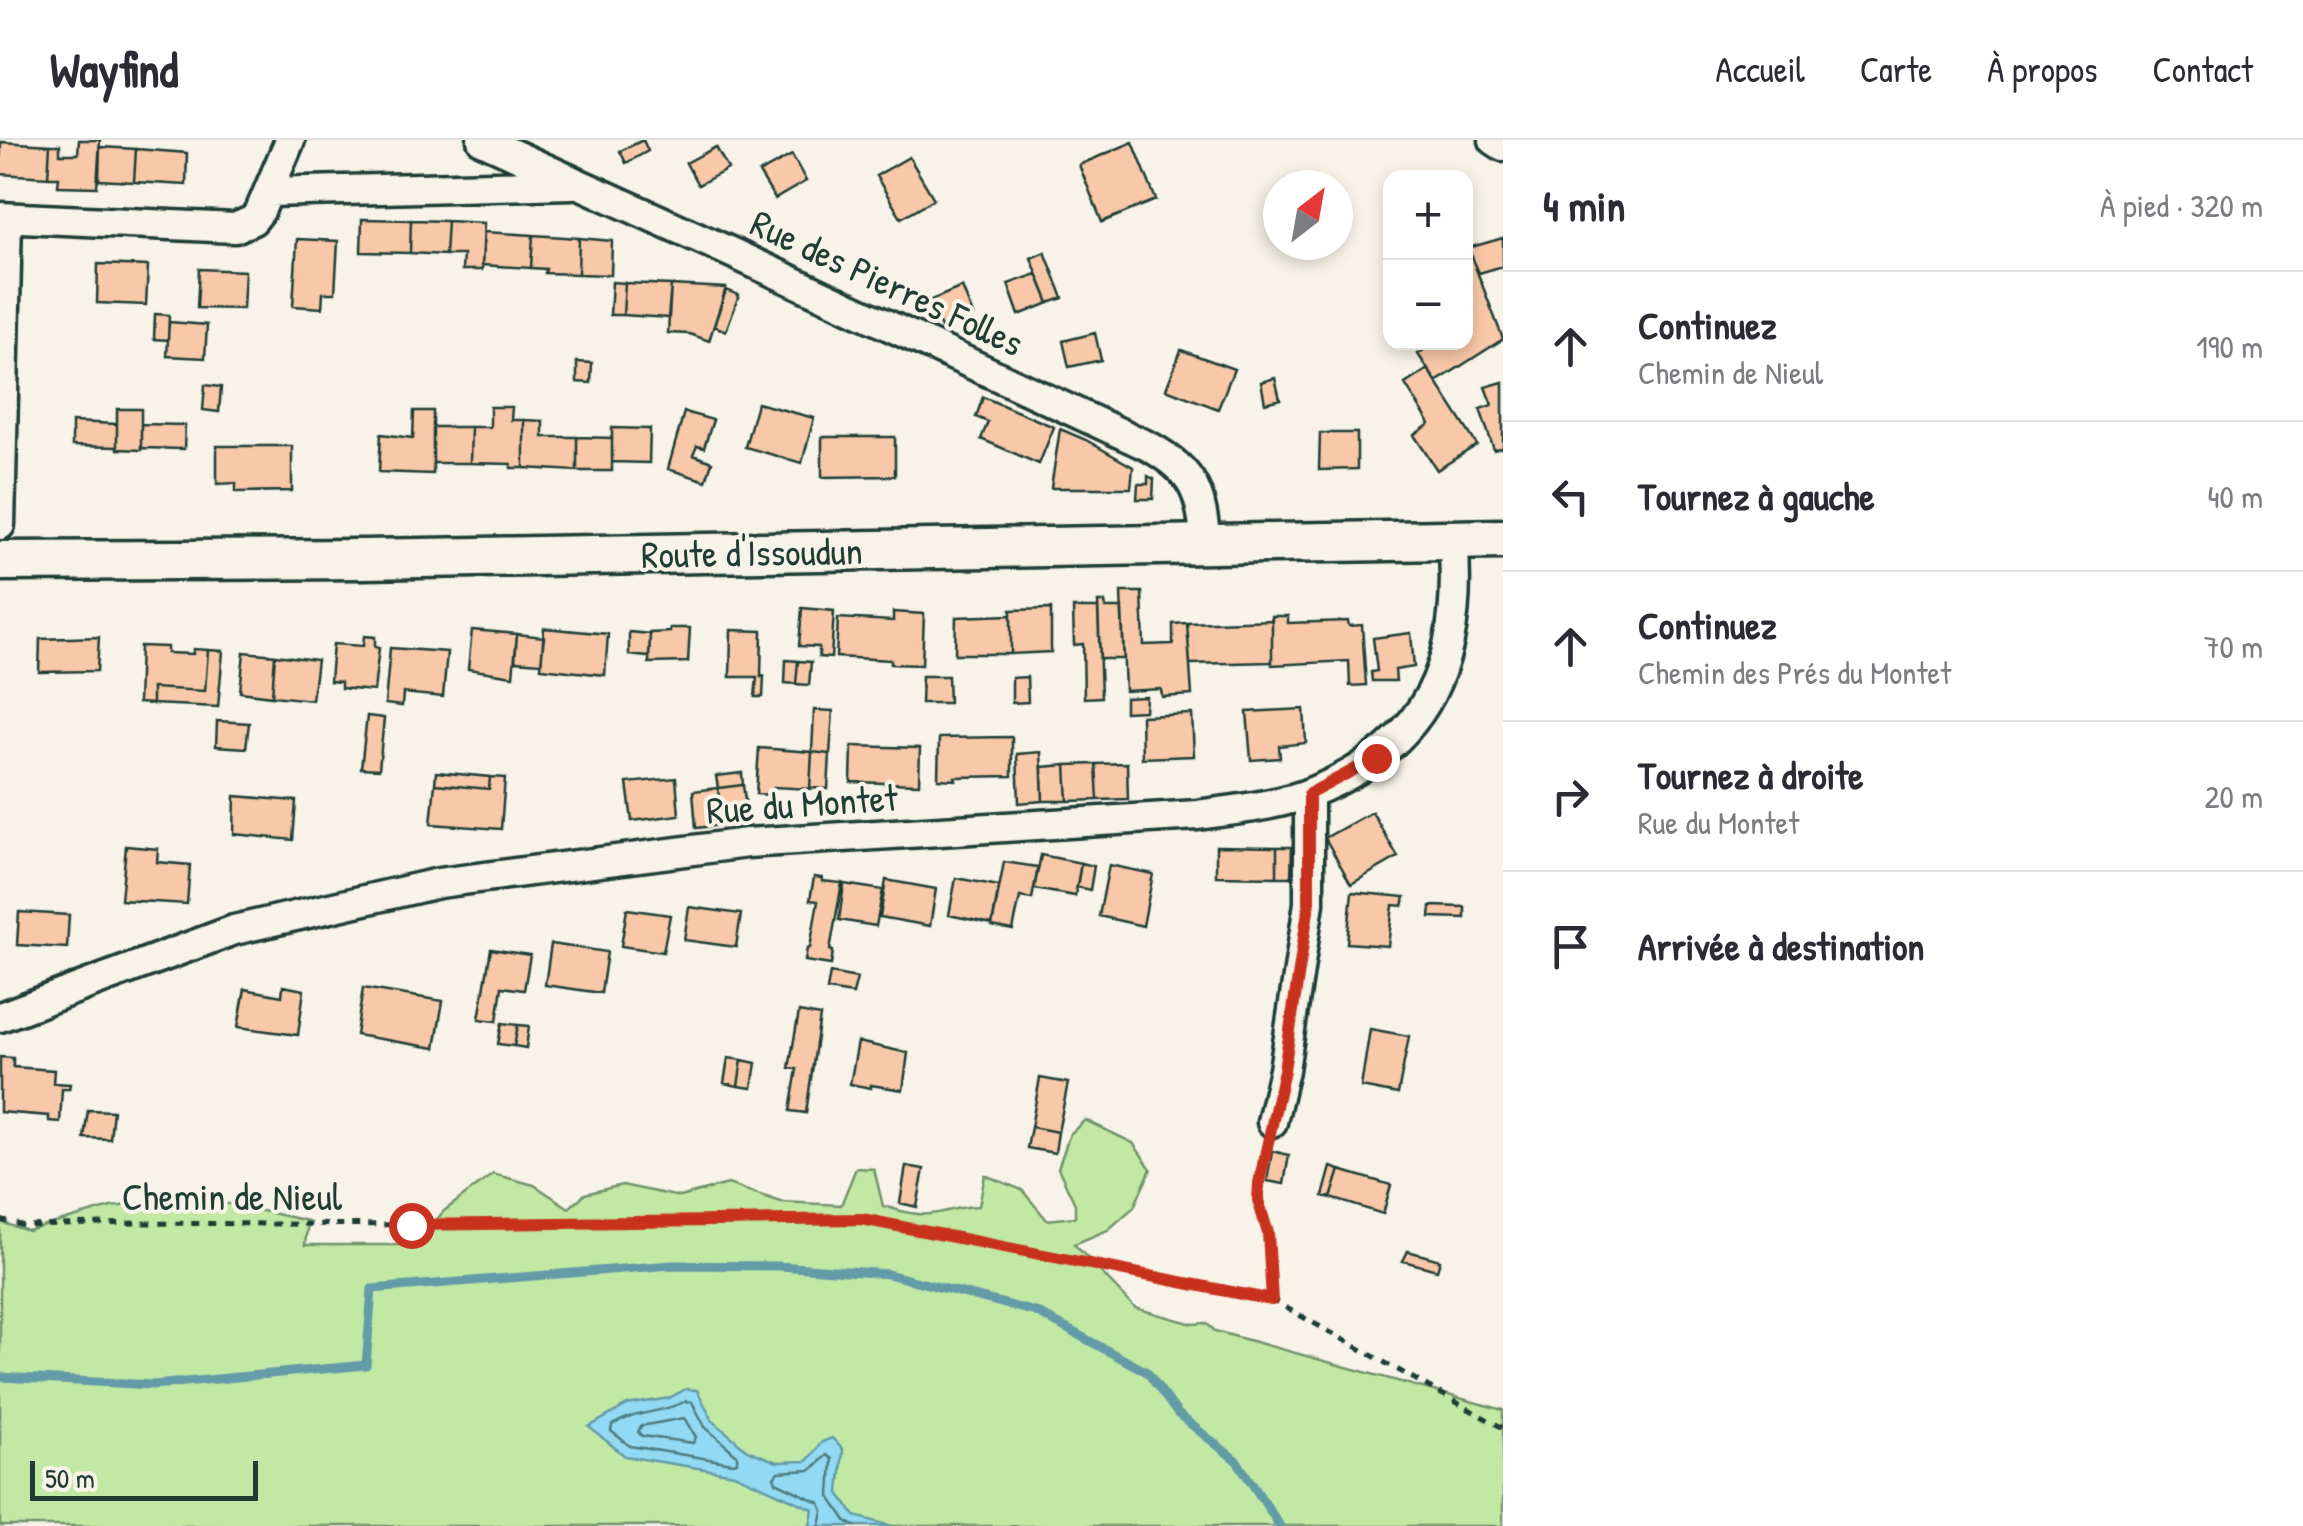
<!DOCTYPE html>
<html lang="fr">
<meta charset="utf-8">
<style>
:root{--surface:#fff;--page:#f2f2f3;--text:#2b2b33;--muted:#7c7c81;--line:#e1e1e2}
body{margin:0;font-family:"Patrick Hand",sans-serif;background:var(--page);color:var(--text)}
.controls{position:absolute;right:30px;top:30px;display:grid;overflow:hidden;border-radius:20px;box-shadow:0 5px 15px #0003}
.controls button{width:90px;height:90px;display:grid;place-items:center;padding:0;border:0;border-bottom:2px solid var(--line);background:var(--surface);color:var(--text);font:50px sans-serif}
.compass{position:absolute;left:1263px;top:30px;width:90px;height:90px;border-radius:50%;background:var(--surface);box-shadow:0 5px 15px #0003;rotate:31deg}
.scale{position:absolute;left:30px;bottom:25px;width:228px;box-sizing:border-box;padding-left:10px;border:5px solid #1f3d34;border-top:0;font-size:28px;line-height:35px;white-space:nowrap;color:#1f3d34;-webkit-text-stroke:8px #f7f3e8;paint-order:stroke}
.stop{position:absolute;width:30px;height:30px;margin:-22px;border:8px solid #c8321e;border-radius:50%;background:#fff}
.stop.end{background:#c8321e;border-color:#fff;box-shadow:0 2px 10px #0008}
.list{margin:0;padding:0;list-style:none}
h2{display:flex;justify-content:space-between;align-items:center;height:130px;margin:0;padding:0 40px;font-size:42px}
h2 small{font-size:32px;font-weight:400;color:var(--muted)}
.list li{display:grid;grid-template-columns:65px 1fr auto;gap:30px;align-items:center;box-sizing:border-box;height:150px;padding:0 40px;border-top:2px solid var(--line)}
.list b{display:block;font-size:38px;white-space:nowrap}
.list p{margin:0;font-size:32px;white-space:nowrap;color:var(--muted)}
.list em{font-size:32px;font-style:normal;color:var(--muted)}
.icon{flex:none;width:55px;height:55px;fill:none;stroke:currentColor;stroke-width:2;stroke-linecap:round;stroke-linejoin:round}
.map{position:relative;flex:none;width:1503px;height:1386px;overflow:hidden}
header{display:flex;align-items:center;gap:60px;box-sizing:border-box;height:140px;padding:0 50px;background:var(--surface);border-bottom:2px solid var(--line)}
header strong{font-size:48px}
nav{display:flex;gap:55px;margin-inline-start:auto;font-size:35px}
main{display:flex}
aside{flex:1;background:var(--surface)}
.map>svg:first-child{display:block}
.green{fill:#c2e9a4;stroke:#70936c;stroke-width:2.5}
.water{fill:#92daf3;stroke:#649ba7;stroke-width:2.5}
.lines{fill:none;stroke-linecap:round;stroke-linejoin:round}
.shore{stroke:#4d7c80;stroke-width:2.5}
.stream{stroke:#649ba7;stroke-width:9}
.building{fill:#f9c8a8;stroke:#1f3d34;stroke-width:2.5}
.street-casing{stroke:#1f3d34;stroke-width:35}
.secondary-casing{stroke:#1f3d34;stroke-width:45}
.path{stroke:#1f3d34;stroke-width:5;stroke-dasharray:8 8;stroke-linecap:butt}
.street{stroke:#f7f3e8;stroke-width:28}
.secondary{stroke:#f7f3e8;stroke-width:38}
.route{stroke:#c8321e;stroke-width:12}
.labels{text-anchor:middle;stroke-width:8;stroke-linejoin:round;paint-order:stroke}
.street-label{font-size:38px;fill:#1f3d34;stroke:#f7f3e8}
</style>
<header>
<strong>Wayfind</strong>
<nav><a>Accueil</a><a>Carte</a><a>À propos</a><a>Contact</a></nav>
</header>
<main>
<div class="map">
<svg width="1503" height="1386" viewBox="0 0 1503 1386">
<rect width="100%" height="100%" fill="#f7f3e8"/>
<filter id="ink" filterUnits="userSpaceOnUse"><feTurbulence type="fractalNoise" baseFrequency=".01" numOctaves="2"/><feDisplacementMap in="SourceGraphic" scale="20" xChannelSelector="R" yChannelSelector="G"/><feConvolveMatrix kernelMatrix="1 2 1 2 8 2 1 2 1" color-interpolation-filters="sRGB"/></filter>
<g filter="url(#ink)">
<path class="green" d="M 1085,980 L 1133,1003 L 1151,1029 L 1134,1067 L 1108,1090 L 1074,1104 L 1135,1168 L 1193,1184 L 1206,1183 L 1215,1191 L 1503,1270 L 1503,1386 L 0,1386 L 0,1082 L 28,1091 L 111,1067 L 158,1062 L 229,1064 L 308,1081 L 305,1105 L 416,1105 L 444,1071 L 493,1034 L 534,1045 L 569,1068 L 585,1054 L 622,1045 L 680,1057 L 728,1044 L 781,1062 L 841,1065 L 856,1028 L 874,1029 L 883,1066 C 898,1070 915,1076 931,1074 C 949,1072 960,1066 979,1066 L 985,1035 L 1022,1050 L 1047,1080 L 1075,1077 L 1075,1064 L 1058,1028 L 1070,994 Z"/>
<path class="water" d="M 686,1249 L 697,1250 L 712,1280 L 747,1310 L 777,1322 L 807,1321 L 822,1302 L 832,1298 L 843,1310 L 839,1353 L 855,1376 L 892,1386 L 810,1386 L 813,1369 L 734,1334 L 625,1316 L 589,1287 L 627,1265 L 669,1258 Z"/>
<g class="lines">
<path class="shore" d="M 686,1261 L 692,1262 L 705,1287 L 737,1315 L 737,1322 L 733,1323 L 630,1306 L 611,1291 L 612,1285 C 638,1270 661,1274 686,1261 Z
M 684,1278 L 696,1297 L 693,1303 L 642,1296 L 638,1292 L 641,1286 Z
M 820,1386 L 823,1371 L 820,1363 L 776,1342 L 774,1337 L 778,1332 L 811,1330 L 827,1315 L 832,1319 L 830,1357 L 847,1382 L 855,1386"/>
<path class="stream" d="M 0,1237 L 153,1245 L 366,1225 L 372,1149 L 672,1125 L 779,1126 L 888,1134 L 1036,1172 L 1147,1232 L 1178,1274 L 1237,1321 L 1280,1386"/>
</g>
<path class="building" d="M 79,0 L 100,0 L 97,47 L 58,46 L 59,37 L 48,37 L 50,5 L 60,5 L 60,14 L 78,14 Z
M 643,0 L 648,11 L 626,23 L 620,11 Z
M 1,2 L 50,5 L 48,37 L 0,34 Z
M 1133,2 L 1156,60 L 1102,82 L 1079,25 Z
M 100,7 L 136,9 L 134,42 L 99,40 Z
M 716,7 L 728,29 L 698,45 L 686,23 Z
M 136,9 L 187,13 L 186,45 L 134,42 Z
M 792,15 L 806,41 L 775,59 L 759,33 Z
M 909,17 L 934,59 L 901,78 L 876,36 Z
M 362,79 L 411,80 L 410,113 L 361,112 Z
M 411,80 L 447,81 L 445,115 L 410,113 Z
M 447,81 L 484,83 L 482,130 L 462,130 L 463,115 L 445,115 Z
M 484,92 L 533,95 L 531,128 L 482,125 Z
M 533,95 L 579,98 L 578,134 L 545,133 L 546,129 L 531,128 Z
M 579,98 L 612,101 L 611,135 L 578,134 Z
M 1503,98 L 1503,126 L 1479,133 L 1468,108 Z
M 297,99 L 338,101 L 335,153 L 323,153 L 322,168 L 293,166 Z
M 1466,108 L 1468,108 L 1503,199 L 1436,242 L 1418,214 L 1435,202 L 1466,202 Z
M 1045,112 L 1063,158 L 1049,163 L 1031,118 Z
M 98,124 L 148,126 L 146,165 L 97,163 Z
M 199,129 L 245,131 L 243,169 L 197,168 Z
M 1037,134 L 1049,163 L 1019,175 L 1008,144 Z
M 612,142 L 625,143 L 623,175 L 610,175 Z
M 625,143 L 671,145 L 668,178 L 623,175 Z
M 671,145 L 726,148 L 709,201 L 690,194 L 668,193 Z
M 962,147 L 973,175 L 941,188 L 929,161 Z
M 726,150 L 739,155 L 726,191 L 714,186 Z
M 155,174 L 169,175 L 168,200 L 154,199 Z
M 169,182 L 207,185 L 205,218 L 167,216 Z
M 1095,193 L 1101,220 L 1069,227 L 1063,201 Z
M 1181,210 L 1234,229 L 1218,269 L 1166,249 Z
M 577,222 L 592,223 L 591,243 L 577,242 Z
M 1428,229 L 1477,305 L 1437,330 L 1414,295 L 1430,284 L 1405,244 Z
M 1275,238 L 1280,259 L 1265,263 L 1261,242 Z
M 1503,242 L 1503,307 L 1494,310 L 1480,269 L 1492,265 L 1485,247 Z
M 205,245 L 221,247 L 219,272 L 203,270 Z
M 983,257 L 1054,287 L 1039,324 L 981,299 L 988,282 L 976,277 Z
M 757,263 L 814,278 L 802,323 L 745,307 Z
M 490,267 L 512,267 L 511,280 L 524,280 L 524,328 L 511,328 L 511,324 L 470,323 L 471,287 L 490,287 Z
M 117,269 L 141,269 L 141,310 L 117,309 Z
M 414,271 L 433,271 L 433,334 L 379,332 L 381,294 L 413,298 Z
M 684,272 L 713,280 L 704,308 L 697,306 L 693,315 L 712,322 L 706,341 L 668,329 Z
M 524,280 L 543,281 L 543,297 L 577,297 L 577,331 L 524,328 Z
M 72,282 L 117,284 L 117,307 L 72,306 Z
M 141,284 L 185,285 L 184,309 L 141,308 Z
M 433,287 L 471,287 L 470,323 L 433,323 Z
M 612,288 L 650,289 L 649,323 L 612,322 Z
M 1060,289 L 1086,300 L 1133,327 L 1131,348 L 1051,348 Z
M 1320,293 L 1357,293 L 1357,329 L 1319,330 Z
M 577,297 L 612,298 L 612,331 L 577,331 Z
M 822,297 L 895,297 L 895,336 L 822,337 Z
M 217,306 L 292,306 L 292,351 L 236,352 L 236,343 L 217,344 Z
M 1148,336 L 1154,339 L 1153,359 L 1137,359 L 1138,344 L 1148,344 Z
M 1121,452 L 1142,452 L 1144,505 L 1173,504 L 1173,484 L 1187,483 L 1192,555 L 1162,557 L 1161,549 L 1125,551 Z
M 1098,462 L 1105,462 L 1106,468 L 1122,468 L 1124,519 L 1100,519 Z
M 802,468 L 834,471 L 831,518 L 819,517 L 819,507 L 799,506 Z
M 1073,468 L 1098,468 L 1101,557 L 1084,558 L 1083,504 L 1074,505 Z
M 1051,469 L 1051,512 L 1011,514 L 1011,470 Z
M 893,472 L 924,474 L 922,525 L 891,524 L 891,520 L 836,517 L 838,478 L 893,481 Z
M 1011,475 L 1011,514 L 955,514 L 956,477 Z
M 1272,476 L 1288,476 L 1288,483 L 1348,481 L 1349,486 L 1362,485 L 1366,545 L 1350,546 L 1349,521 L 1272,525 Z
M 1272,480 L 1272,522 L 1190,524 L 1187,483 Z
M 544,488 L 608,494 L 605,535 L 541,528 Z
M 670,488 L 690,488 L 688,522 L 649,523 L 650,493 L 670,492 Z
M 472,490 L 517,494 L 513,536 L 468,529 Z
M 731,490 L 762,491 L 761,537 L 764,536 L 763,557 L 755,557 L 757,537 L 730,537 Z
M 629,492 L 650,494 L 649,517 L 629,515 Z
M 1411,493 L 1414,527 L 1395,530 L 1396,541 L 1372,541 L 1371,532 L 1377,531 L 1373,498 Z
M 517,494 L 544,497 L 541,523 L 515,521 Z
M 364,496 L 375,497 L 375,507 L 379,508 L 374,551 L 341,548 L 341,542 L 330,541 L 333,504 L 363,506 Z
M 99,497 L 97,531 L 39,532 L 40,499 Z
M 140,506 L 167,507 L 167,513 L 193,514 L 193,509 L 208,510 L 205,551 L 152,548 L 152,564 L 138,563 Z
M 390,508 L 447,512 L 443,557 L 403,553 L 402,566 L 385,564 Z
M 208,510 L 223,511 L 218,567 L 152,564 L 152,548 L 205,551 Z
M 244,512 L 275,515 L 272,556 L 240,552 Z
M 275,515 L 317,520 L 312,560 L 272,556 Z
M 786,520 L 798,521 L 796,544 L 785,543 Z
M 798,521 L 811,522 L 809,545 L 796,544 Z
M 922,536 L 948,536 L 949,563 L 921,563 Z
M 1027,537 L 1028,562 L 1012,563 L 1012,538 Z
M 1146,557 L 1145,571 L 1125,572 L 1125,558 Z
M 1304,569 L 1306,603 L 1279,606 L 1280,618 L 1251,620 L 1247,572 Z
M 814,570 L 833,571 L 830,614 L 812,612 Z
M 1192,574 L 1194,616 L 1142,618 L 1141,576 Z
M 367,576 L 384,578 L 379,629 L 361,628 Z
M 217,581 L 249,583 L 246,608 L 216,606 Z
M 1012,597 L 1012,636 L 955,637 L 956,640 L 938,639 L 939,598 Z
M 852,606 L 920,608 L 919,644 L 851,642 Z
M 759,608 L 812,612 L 810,649 L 774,647 L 773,655 L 756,654 Z
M 812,612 L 830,614 L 828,649 L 810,648 Z
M 1041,612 L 1043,661 L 1019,663 L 1017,614 Z
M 1127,623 L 1128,659 L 1098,660 L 1096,624 Z
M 1096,624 L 1098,660 L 1068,661 L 1066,625 Z
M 1066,625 L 1068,661 L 1043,661 L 1042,627 Z
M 436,632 L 490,637 L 489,649 L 435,644 Z
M 742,633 L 743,645 L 718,648 L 716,636 Z
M 490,637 L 505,638 L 501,689 L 431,684 L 435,644 L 489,649 Z
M 676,638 L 679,675 L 632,681 L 627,643 Z
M 743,645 L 748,682 L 722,685 L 718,648 Z
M 718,648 L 722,685 L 696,688 L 693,651 Z
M 235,656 L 296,661 L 293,700 L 234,694 Z
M 1372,672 L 1398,717 L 1351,744 L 1325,698 Z
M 126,706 L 158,709 L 157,722 L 190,725 L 187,764 L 121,760 Z
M 1216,706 L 1277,707 L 1277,737 L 1216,736 Z
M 1277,707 L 1292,707 L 1291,737 L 1277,737 Z
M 1041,715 L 1081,723 L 1075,756 L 1034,749 Z
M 1004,722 L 1038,727 L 1032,759 L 1020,757 L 1013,790 L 992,786 Z
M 1081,723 L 1094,726 L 1090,750 L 1077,747 Z
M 1109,725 L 1153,734 L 1143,786 L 1099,776 Z
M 814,737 L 822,738 L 822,741 L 842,743 L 830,810 L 833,811 L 831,825 L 805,821 L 807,808 L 810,808 L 818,761 L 810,760 Z
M 956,738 L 999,746 L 992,784 L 949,775 Z
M 886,740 L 936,749 L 930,786 L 880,777 Z
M 844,744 L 883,750 L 876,786 L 839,780 Z
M 1352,752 L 1405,757 L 1403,766 L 1393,765 L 1388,806 L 1347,803 Z
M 1431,766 L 1465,767 L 1465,778 L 1430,777 Z
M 689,767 L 741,774 L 736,807 L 684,800 Z
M 627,769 L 670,775 L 663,812 L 621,806 Z
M 19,772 L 69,775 L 67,808 L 17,805 Z
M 551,804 L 607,812 L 601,853 L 545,845 Z
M 491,809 L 530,815 L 524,850 L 502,847 L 497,881 L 479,879 Z
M 830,833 L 857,838 L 853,854 L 827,850 Z
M 283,846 L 304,850 L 298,895 L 238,887 L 245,849 L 282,856 Z
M 363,848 L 443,861 L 435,908 L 356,895 Z
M 799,872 L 820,876 L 806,973 L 790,971 L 797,929 L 789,928 Z
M 502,883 L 518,885 L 514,906 L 498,904 Z
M 518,885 L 529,886 L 526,908 L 514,906 Z
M 1370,889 L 1409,896 L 1398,954 L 1361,947 Z
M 858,902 L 908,913 L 903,950 L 871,945 L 871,948 L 850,944 Z
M 0,917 L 13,918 L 13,927 L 54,930 L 53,943 L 70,944 L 69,949 L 62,949 L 60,982 L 49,981 L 49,976 L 0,972 Z
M 728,918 L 742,920 L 738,946 L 724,943 Z
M 742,920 L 756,923 L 752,948 L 738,946 Z
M 1040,938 L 1068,943 L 1058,992 L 1031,987 Z
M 88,970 L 113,971 L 110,999 L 84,998 Z
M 1031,987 L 1058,992 L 1055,1013 L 1027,1008 Z
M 1272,1011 L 1289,1015 L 1284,1044 L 1267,1041 Z
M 906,1026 L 924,1029 L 917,1067 L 900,1063 Z
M 1331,1027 L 1340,1030 L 1331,1058 L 1323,1056 Z
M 1340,1030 L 1391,1045 L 1383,1074 L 1331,1058 Z
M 1408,1111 L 1440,1120 L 1437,1130 L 1403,1121 Z"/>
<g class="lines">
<defs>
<path id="street" d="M 482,0 L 728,111 L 1150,307 C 1196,333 1201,354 1206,405
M 1494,0 L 1503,6
M 269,52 L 572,44
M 0,77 L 235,88 L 253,80 L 260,71 L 290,0
M 0,385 L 7,78
M 0,877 L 234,790 L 439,743 L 747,703 L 1198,675 C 1232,670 1282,665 1312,652 C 1430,605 1464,520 1453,399
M 1272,982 L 1284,930 L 1309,763 L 1309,654"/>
<path id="secondary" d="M 0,421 L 364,419 L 1503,399"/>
</defs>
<use href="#street" class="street-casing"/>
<use href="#secondary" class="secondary-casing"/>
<path class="path" d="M 1266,1010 L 1259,1043 L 1259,1060 L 1268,1093 L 1272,1160
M 0,1080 L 25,1086 L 138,1083 L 411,1085 L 862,1079 L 1272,1160 L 1503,1288"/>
<use href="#street" class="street"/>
<use href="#secondary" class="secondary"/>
</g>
</g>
<g class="lines" filter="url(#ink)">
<path class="route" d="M 411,1085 L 862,1079 L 1272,1160 L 1268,1093 L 1258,1060 L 1259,1043 L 1284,930 L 1309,764 L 1309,654 L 1376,618"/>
</g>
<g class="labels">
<g class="street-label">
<text transform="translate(887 143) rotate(25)" y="13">Rue des Pierres Folles</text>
<text transform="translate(752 413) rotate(-1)" y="13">Route d'Issoudun</text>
<text transform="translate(802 664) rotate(-4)" y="13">Rue du Montet</text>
<text x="232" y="1070">Chemin de Nieul</text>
</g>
</g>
</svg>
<div class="controls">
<button>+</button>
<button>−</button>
</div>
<svg class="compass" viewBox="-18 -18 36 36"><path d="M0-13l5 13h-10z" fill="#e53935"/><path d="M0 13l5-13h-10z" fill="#7c7c81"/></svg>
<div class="scale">50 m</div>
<div class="stop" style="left:411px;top:1085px"></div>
<div class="stop end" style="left:1376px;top:618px"></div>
</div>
<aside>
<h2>4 min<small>À pied · 320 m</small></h2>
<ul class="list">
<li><svg class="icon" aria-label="ahead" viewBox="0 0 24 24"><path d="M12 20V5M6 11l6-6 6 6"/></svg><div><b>Continuez</b><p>Chemin de Nieul</p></div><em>190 m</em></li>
<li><svg class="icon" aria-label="left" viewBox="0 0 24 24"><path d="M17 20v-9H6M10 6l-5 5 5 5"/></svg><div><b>Tournez à gauche</b></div><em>40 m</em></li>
<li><svg class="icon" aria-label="ahead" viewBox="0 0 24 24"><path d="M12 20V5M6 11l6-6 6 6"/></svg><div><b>Continuez</b><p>Chemin des Prés du Montet</p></div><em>70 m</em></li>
<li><svg class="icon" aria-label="right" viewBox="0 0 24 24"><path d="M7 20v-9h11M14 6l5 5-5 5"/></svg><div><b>Tournez à droite</b><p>Rue du Montet</p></div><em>20 m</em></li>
<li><svg class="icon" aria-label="arrive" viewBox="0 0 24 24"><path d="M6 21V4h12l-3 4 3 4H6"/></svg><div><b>Arrivée à destination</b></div></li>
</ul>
</aside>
</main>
